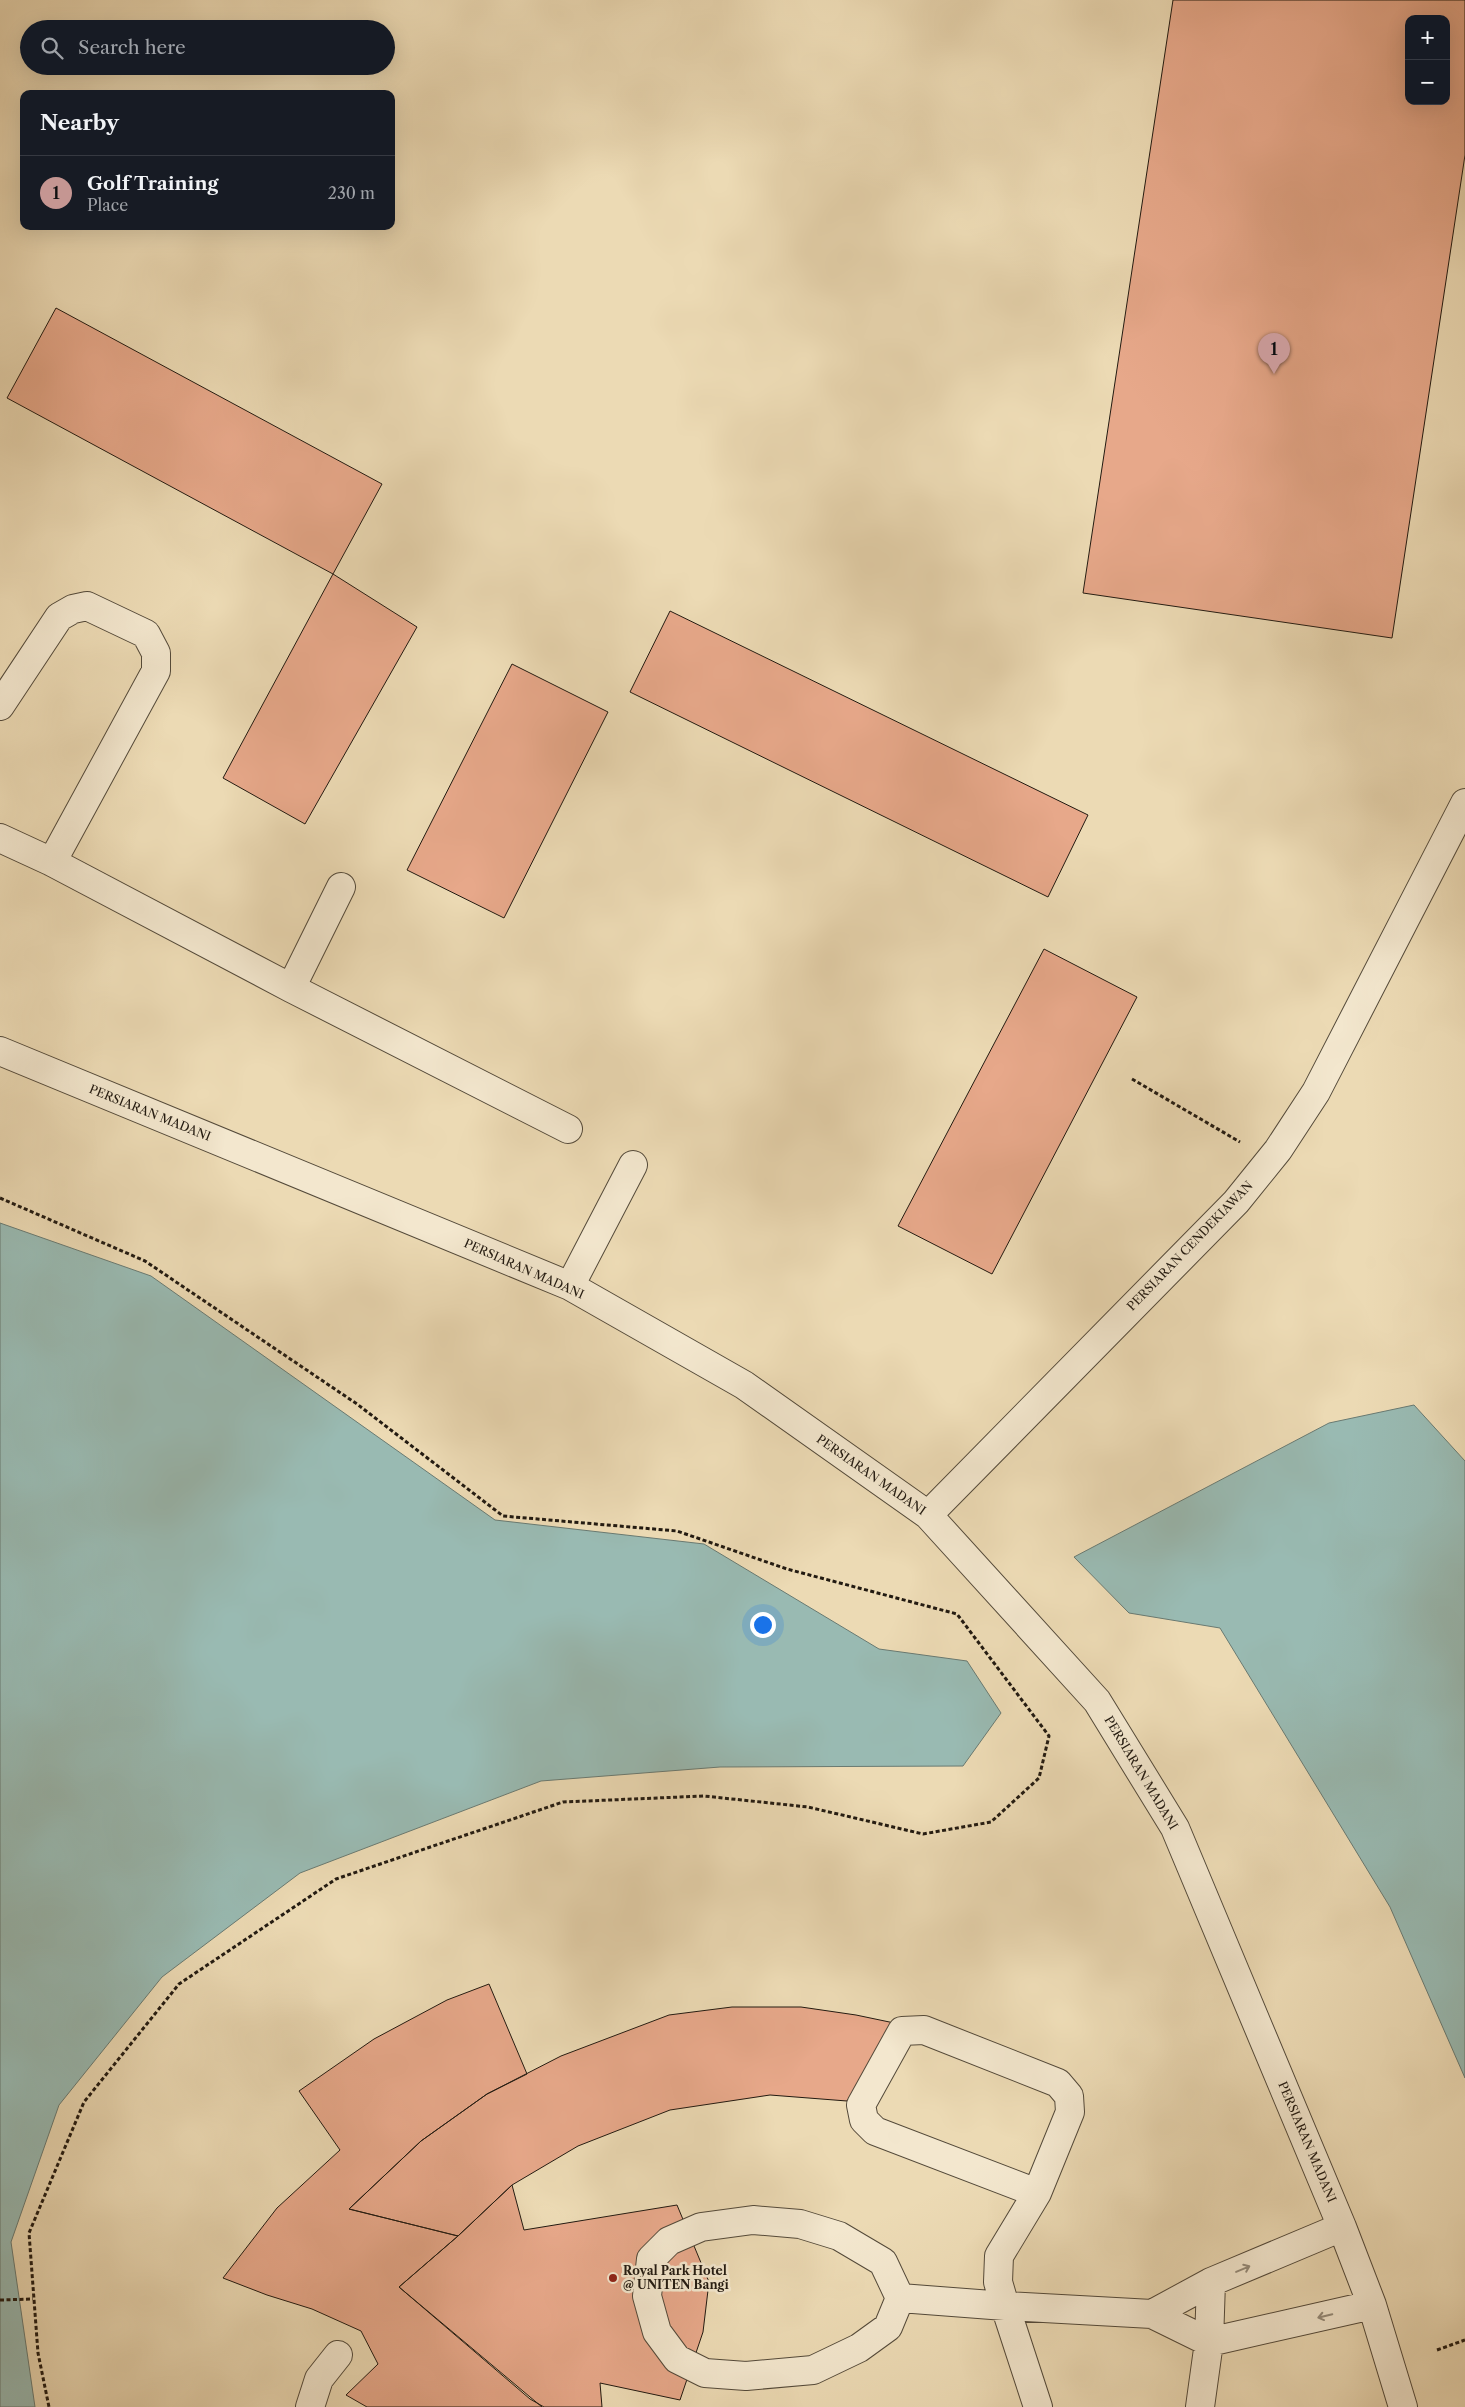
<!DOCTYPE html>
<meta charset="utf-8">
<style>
:root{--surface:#171b24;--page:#20242c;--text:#f1f3f6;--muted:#9ea1a6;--line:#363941;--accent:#c59692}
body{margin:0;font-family:"Libre Caslon Text",serif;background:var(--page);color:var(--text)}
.controls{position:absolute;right:15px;top:15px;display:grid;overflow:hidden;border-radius:10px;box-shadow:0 5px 20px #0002}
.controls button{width:45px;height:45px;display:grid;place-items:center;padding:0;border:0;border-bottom:1px solid var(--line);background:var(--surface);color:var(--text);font:25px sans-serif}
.you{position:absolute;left:762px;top:1624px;width:18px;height:18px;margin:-12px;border:4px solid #fff;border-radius:50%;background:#1a73e8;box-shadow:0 0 0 8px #1a73e833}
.badge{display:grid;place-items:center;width:32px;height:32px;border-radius:50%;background:var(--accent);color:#111;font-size:16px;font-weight:700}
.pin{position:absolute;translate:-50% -41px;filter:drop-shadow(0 1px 2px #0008)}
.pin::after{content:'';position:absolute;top:26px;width:18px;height:15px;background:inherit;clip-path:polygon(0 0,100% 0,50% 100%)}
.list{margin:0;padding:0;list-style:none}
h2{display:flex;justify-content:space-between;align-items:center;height:65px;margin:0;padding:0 20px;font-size:21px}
h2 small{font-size:16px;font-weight:400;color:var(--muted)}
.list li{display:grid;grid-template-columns:32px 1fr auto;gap:15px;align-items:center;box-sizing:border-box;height:75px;padding:0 20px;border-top:1px solid var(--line)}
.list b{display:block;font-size:19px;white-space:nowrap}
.list p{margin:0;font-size:16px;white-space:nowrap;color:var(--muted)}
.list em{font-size:16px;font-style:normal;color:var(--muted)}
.icon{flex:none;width:28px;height:28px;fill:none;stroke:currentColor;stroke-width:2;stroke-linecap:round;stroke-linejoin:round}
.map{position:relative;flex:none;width:1465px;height:2407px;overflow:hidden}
.search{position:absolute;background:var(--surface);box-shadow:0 5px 20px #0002;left:20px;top:20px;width:375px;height:55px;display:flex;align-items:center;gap:12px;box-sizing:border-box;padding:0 18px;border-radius:28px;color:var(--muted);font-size:19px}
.panel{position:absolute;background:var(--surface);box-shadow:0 5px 20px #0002;left:20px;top:90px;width:375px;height:140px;border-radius:10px}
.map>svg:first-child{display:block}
.water{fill:#99bab2;stroke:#697a72}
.building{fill:#e7a88a;stroke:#221a11;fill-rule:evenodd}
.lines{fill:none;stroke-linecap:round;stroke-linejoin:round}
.minor-casing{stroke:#544a3a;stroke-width:30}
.path{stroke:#221a11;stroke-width:3;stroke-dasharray:4 2.5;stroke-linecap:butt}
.minor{stroke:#f3e7ce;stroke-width:28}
.oneway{stroke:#958b79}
.poi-dot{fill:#8f2418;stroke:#f3e7ce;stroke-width:2}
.labels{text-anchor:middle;stroke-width:5;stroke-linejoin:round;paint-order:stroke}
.street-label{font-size:12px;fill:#221a11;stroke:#f3e7ce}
.poi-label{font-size:12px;font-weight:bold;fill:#221a11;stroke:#f3e7ce;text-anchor:start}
</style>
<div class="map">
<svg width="1465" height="2407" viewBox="0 0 1465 2407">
<rect width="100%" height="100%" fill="#ecdab4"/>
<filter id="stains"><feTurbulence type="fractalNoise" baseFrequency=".004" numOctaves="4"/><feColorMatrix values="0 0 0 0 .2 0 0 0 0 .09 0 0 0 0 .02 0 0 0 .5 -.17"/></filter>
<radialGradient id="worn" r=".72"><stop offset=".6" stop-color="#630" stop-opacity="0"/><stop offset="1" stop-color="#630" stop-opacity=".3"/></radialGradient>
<path class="water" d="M 0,1223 L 151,1276 L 495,1520 L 704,1544 L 879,1649 L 967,1661 L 1001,1713 L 963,1766 L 720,1767 L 541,1781 L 300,1873 L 162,1977 L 59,2105 L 11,2242 L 35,2407 L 0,2407 Z
M 1414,1405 L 1465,1461 L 1465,2078 L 1390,1907 L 1220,1628 L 1129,1613 L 1074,1557 L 1329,1423 Z"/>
<path class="building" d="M 1173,0 L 1465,0 L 1465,155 L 1392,638 L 1083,593 ZM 1409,19 L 1446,19 L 1446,101 L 1409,101 Z
M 56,308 L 382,484 L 333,574 L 7,398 Z
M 333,574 L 417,627 L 305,824 L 223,778 Z
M 670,611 L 1088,815 L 1048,897 L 630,692 Z
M 512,664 L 608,712 L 504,918 L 407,870 Z
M 1044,949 L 1137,997 L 992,1274 L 898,1226 Z
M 489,1984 L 527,2074 L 487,2094 L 421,2141 L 349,2209 L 458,2236 L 399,2287 L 542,2407 L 367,2407 L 346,2395 L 378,2364 L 361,2331 L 312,2309 L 267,2295 L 223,2278 L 277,2208 L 340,2150 L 299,2091 L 374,2039 L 447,2000 Z
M 732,2007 L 801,2007 L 856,2015 L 899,2024 L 847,2101 L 770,2095 L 670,2110 L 578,2146 L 512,2185 L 458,2236 L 349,2209 L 421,2141 L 487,2094 L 561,2056 L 669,2015 Z
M 512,2185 L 524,2230 L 677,2205 L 709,2282 L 703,2332 L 680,2400 L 600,2383 L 602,2407 L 544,2407 L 530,2399 L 399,2287 L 458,2236 Z"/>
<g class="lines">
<defs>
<path id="minor" d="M 0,706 L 59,617 L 73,609 L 87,606 L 146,634 L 156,653 L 156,671 L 52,862
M 0,838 L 52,862 L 291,988 L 568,1129
M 291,988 L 341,887
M 0,1051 L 570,1286 L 744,1385 L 928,1515 L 1097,1701 L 1175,1828 L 1342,2227 L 1372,2305 L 1403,2407
M 570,1286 L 633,1165
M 928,1515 L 1236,1202 L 1278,1150 L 1316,1092 L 1465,803
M 1037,2193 L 875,2131 L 864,2120 L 861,2105 L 902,2031 L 924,2030 L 1058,2083 L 1069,2096 L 1070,2112 L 1037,2193 L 999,2256 L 998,2282 L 1005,2306 L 1038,2407
M 753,2220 L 800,2224 L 839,2236 L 883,2262 L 900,2298 L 888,2327 L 859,2348 L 813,2370 L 746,2376 L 705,2373 L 677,2359 L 657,2332 L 647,2296 L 651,2259 L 669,2241 L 701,2227 Z
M 900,2298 L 1005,2306 L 1152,2314 L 1209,2342 L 1372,2305
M 1152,2314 L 1211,2282 L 1342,2227
M 310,2407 L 319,2379 L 338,2355
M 1200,2407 L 1209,2342 L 1211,2282"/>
</defs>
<use href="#minor" class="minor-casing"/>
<path class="path" d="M 1132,1079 L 1240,1142
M 0,1198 L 145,1261 L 357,1404 L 503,1516 L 677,1531 L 787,1569 L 957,1614 L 1049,1736 L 1039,1778 L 991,1822 L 923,1834 L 808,1807 L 704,1796 L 563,1802 L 336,1879 L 179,1984 L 84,2102 L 29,2233 L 38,2353 L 49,2407
M 0,2300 L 33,2299
M 1437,2350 L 1465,2340"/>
<use href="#minor" class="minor"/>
</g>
<defs><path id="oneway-shaft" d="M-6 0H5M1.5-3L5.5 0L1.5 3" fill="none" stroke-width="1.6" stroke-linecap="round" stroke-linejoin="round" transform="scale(1.25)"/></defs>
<g class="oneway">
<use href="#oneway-shaft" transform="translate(1243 2269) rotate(-23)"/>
<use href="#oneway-shaft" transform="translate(1325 2316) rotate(167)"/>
</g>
<circle class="poi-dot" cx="613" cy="2278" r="5"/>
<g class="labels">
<g class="street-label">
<text transform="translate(150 1113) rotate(22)" y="4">PERSIARAN MADANI</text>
<text transform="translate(1190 1246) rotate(-46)" y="4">PERSIARAN CENDEKIAWAN</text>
<text transform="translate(524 1269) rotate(24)" y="4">PERSIARAN MADANI</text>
<text transform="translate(871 1475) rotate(35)" y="4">PERSIARAN MADANI</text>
<text transform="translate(1141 1773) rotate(59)" y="4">PERSIARAN MADANI</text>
<text transform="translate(1307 2142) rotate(67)" y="4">PERSIARAN MADANI</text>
</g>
<g class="poi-label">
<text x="623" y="2275">Royal Park Hotel<tspan x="623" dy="14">@ UNITEN Bangi</tspan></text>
</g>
</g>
<rect width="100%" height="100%" filter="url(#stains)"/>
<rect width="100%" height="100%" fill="url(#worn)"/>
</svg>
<div class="controls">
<button>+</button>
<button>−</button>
</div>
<div class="you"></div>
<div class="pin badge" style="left:1274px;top:374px">1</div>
<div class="search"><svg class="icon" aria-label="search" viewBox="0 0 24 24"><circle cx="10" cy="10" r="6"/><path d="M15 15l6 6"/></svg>Search here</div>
<section class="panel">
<h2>Nearby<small></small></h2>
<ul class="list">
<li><span class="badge">1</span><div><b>Golf Training</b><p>Place</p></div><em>230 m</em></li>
</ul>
</section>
</div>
